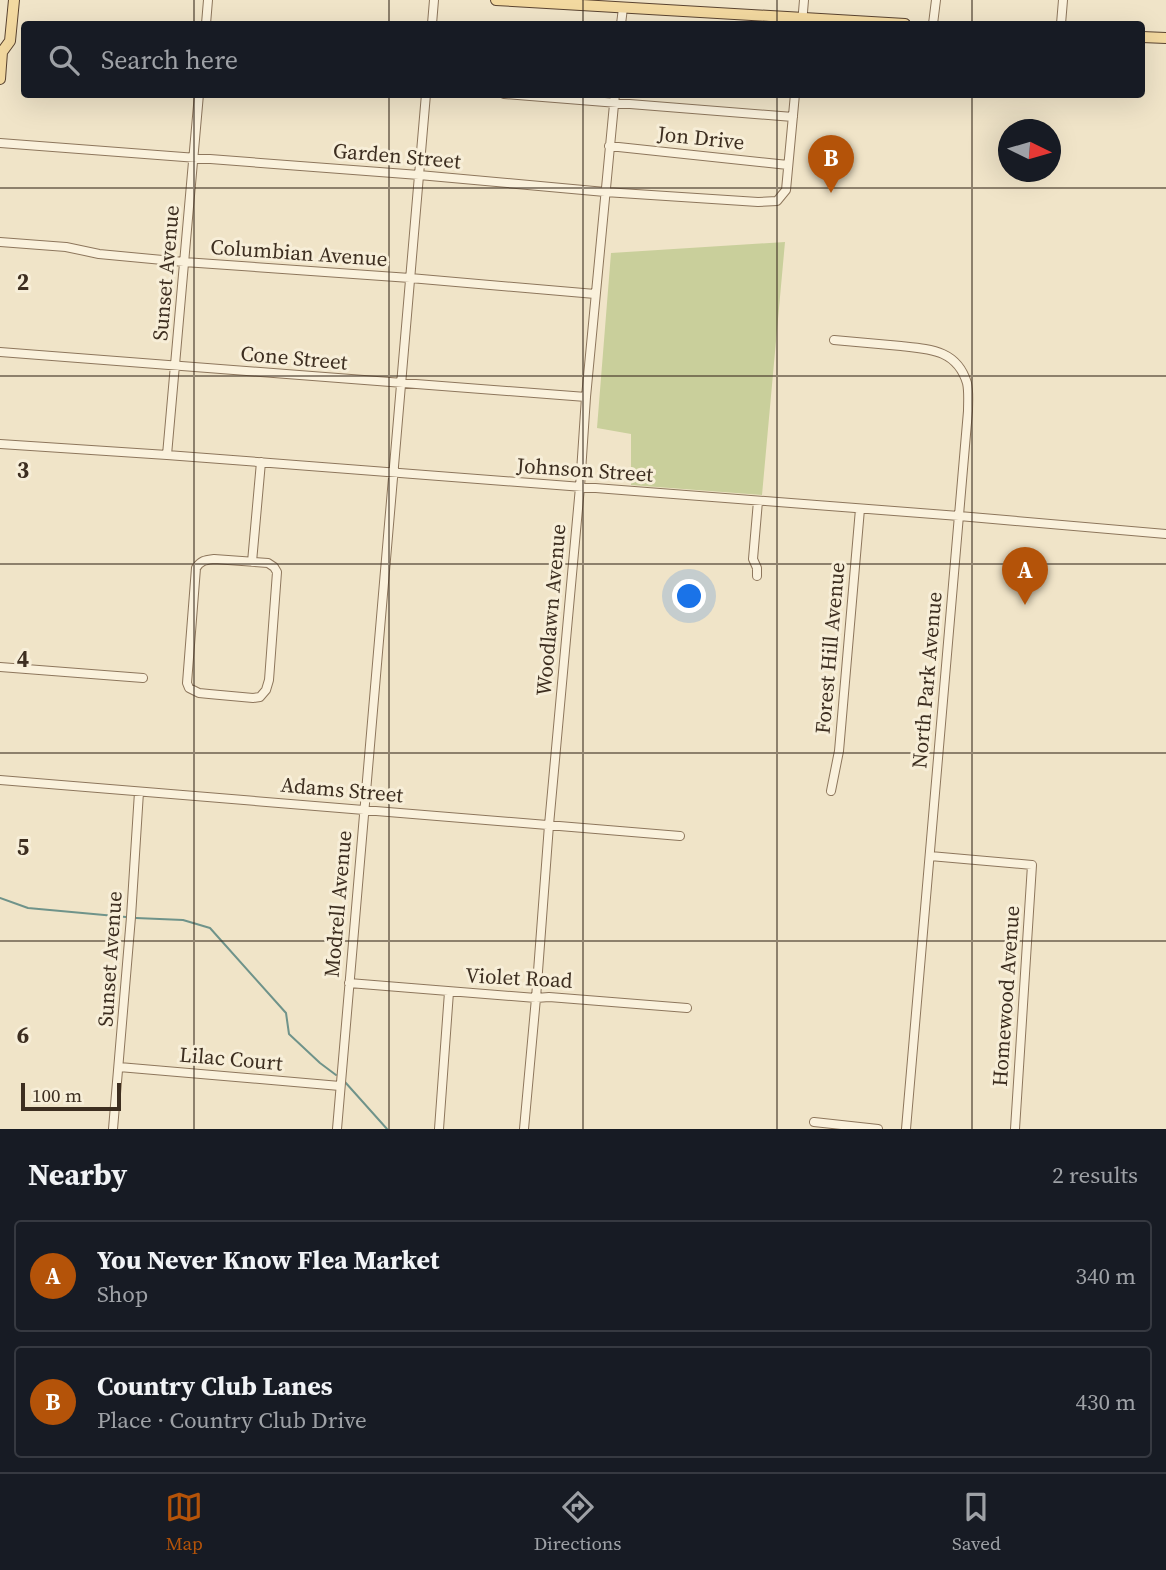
<!DOCTYPE html>
<meta charset="utf-8">
<style>
:root{--surface:#171b24;--page:#20242c;--text:#f1f3f6;--muted:#9ea1a6;--line:#363941;--accent:#b45309}
body{margin:0;font-family:"Source Serif 4",serif;background:var(--page);color:var(--text)}
.compass{position:absolute;left:998px;top:119px;width:63px;height:63px;border-radius:50%;background:var(--surface);box-shadow:0 7px 28px #0002;rotate:95deg}
.scale{position:absolute;left:21px;bottom:18px;width:100px;box-sizing:border-box;padding-left:7px;border:4px solid #3d2e20;border-top:0;font-size:19px;line-height:24px;white-space:nowrap;color:#3d2e20;-webkit-text-stroke:5px #f7eed8;paint-order:stroke}
.you{position:absolute;left:690px;top:597px;width:24px;height:24px;margin:-18px;border:5px solid #fff;border-radius:50%;background:#1a73e8;box-shadow:0 0 0 10px #1a73e833}
.badge{display:grid;place-items:center;width:46px;height:46px;border-radius:50%;background:var(--accent);color:#fff;font-size:23px;font-weight:700}
.pin{position:absolute;translate:-50% -58px;filter:drop-shadow(0 2px 4px #0008)}
.pin::after{content:'';position:absolute;top:37px;width:24px;height:21px;background:inherit;clip-path:polygon(0 0,100% 0,50% 100%)}
.list{margin:0;padding:0;list-style:none}
h2{display:flex;justify-content:space-between;align-items:center;height:91px;margin:0;padding:0 28px;font-size:30px}
h2 small{font-size:23px;font-weight:400;color:var(--muted)}
.list li{display:grid;grid-template-columns:46px 1fr auto;gap:21px;align-items:center;box-sizing:border-box;height:112px;margin:0 14px 14px;padding:0 14px;border:2px solid var(--line);border-radius:7px}
.list b{display:block;font-size:26px;white-space:nowrap}
.list p{margin:0;font-size:23px;white-space:nowrap;color:var(--muted)}
.list em{font-size:23px;font-style:normal;color:var(--muted)}
.icon{flex:none;width:38px;height:38px;fill:none;stroke:currentColor;stroke-width:2;stroke-linecap:round;stroke-linejoin:round}
.map{position:relative;flex:none;width:1166px;height:1129px;overflow:hidden}
.search{position:absolute;background:var(--surface);box-shadow:0 7px 28px #0002;left:21px;right:21px;top:21px;height:77px;display:flex;align-items:center;gap:18px;box-sizing:border-box;padding:0 24px;border-radius:7px;color:var(--muted);font-size:26px}
.sheet{height:343px;background:var(--surface)}
nav{display:flex;justify-content:space-around;align-items:center;box-sizing:border-box;height:98px;border-top:2px solid var(--line);background:var(--surface);font-size:19px;color:var(--muted)}
nav a{display:grid;justify-items:center;gap:4px}
nav .on{color:var(--accent)}
.map>svg:first-child{display:block}
.green{fill:#c9cf9b}
.lines{fill:none;stroke-linecap:round;stroke-linejoin:round}
.stream{stroke:#6f938a;stroke-width:2}
.minor-casing{stroke:#8d765c;stroke-width:10}
.major-casing{stroke:#5b4430;stroke-width:12}
.minor{stroke:#faf1dc;stroke-width:8}
.major{stroke:#f3d9a0;stroke-width:10}
.grid{fill:none;stroke:#3d2e20;stroke-width:2;stroke-opacity:0.55}
.labels{text-anchor:middle;stroke-width:6;stroke-linejoin:round;paint-order:stroke}
.street-label{font-size:21px;fill:#3d2e20;stroke:#f7eed8}
.grid-label{font-size:23px;text-anchor:middle;font-weight:bold;fill:#3d2e20;stroke:#f7eed8;stroke-width:6;stroke-linejoin:round;paint-order:stroke}
</style>
<div class="map">
<svg width="1166" height="1129" viewBox="0 0 1166 1129">
<rect width="100%" height="100%" fill="#f0e4c8"/>
<path class="green" d="M 785,242 L 762,495 L 631,485 L 631,434 L 597,428 L 611,253 Z"/>
<g class="lines">
<path class="stream" d="M 0,898 L 28,908 L 126,917
M 136,918 L 183,920 L 210,928 L 286,1013 L 289,1034 L 320,1063 L 336,1075
M 345,1082 L 387,1129"/>
<defs>
<path id="minor" d="M 206,24 L 208,0
M 432,24 L 434,0
M 621,24 L 623,8
M 802,24 L 804,0
M 933,24 L 936,0
M 1061,24 L 1063,0
M 504,94 L 793,117
M 0,143 L 419,175 L 605,192 L 758,202 L 777,201 L 786,190 L 795,94
M 609,146 L 788,165
M 0,242 L 66,247 L 99,254 L 184,262 L 410,278 L 595,294
M 834,340 C 856,342 878,344 901,346 C 930,349 957,350 967,383 C 969,392 968,402 968,411 L 906,1129
M 0,352 L 586,397
M 0,444 L 167,455 L 959,516 L 1166,534
M 167,455 L 199,94
M 214,559 L 268,563 L 274,567 L 277,572 L 269,680 L 266,690 L 260,697 L 253,698 L 209,694 L 199,693 L 189,688 L 187,683 L 196,568 C 201,560 206,560 214,559 Z
M 252,562 L 261,462
M 757,576 L 757,568 L 753,559 L 758,501
M 0,667 L 143,678
M 0,780 L 680,836
M 831,791 L 839,751 L 860,509
M 930,856 L 1032,865 L 1015,1129
M 349,983 L 536,998 L 549,997 L 687,1008
M 119,1067 L 340,1086
M 814,1122 L 878,1129
M 113,1129 L 131,917 L 139,792
M 337,1129 L 426,94
M 439,1129 L 449,992
M 524,1129 L 536,998 L 549,825 L 580,487 L 586,397 L 615,94"/>
<path id="major" d="M 496,0 L 905,24
M 1142,37 L 1166,38
M 0,79 L 2,52 L 10,41 L 14,0"/>
</defs>
<use href="#minor" class="minor-casing"/>
<use href="#major" class="major-casing"/>
<use href="#minor" class="minor"/>
<use href="#major" class="major"/>
</g>
<path class="grid" d="M 194,0 L 194,24M 389,0 L 389,24M 583,0 L 583,24M 777,0 L 777,24M 972,0 L 972,24M 194,94 L 194,1129M 389,94 L 389,1129M 583,94 L 583,1129M 777,94 L 777,1129M 972,94 L 972,1129M 0,188 L 1166,188M 0,376 L 1166,376M 0,564 L 1166,564M 0,753 L 1166,753M 0,941 L 1166,941"/>
<g class="labels">
<g class="street-label">
<text transform="translate(701 138) rotate(6)" y="7">Jon Drive</text>
<text transform="translate(397 156) rotate(5)" y="7">Garden Street</text>
<text transform="translate(299 253) rotate(4)" y="7">Columbian Avenue</text>
<text transform="translate(166 273) rotate(-85)" y="7">Sunset Avenue</text>
<text transform="translate(294 358) rotate(5)" y="7">Cone Street</text>
<text transform="translate(585 470) rotate(4)" y="7">Johnson Street</text>
<text transform="translate(551 610) rotate(-85)" y="7">Woodlawn Avenue</text>
<text transform="translate(830 648) rotate(-85)" y="7">Forest Hill Avenue</text>
<text transform="translate(927 680) rotate(-85)" y="7">North Park Avenue</text>
<text transform="translate(342 790) rotate(5)" y="7">Adams Street</text>
<text transform="translate(338 904) rotate(-85)" y="7">Modrell Avenue</text>
<text transform="translate(110 959) rotate(-86)" y="7">Sunset Avenue</text>
<text transform="translate(519 978) rotate(3)" y="7">Violet Road</text>
<text transform="translate(1006 996) rotate(-86)" y="7">Homewood Avenue</text>
<text transform="translate(231 1059) rotate(5)" y="7">Lilac Court</text>
</g>
</g>
<g class="grid-label">
<text x="23" y="290">2</text>
<text x="23" y="478">3</text>
<text x="23" y="667">4</text>
<text x="23" y="855">5</text>
<text x="23" y="1043">6</text>
</g>
</svg>
<svg class="compass" viewBox="-18 -18 36 36"><path d="M0-13l5 13h-10z" fill="#e53935"/><path d="M0 13l5-13h-10z" fill="#9ea1a6"/></svg>
<div class="scale">100 m</div>
<div class="you"></div>
<div class="pin badge" style="left:1025px;top:605px">A</div>
<div class="pin badge" style="left:831px;top:193px">B</div>
<div class="search"><svg class="icon" aria-label="search" viewBox="0 0 24 24"><circle cx="10" cy="10" r="6"/><path d="M15 15l6 6"/></svg>Search here</div>
</div>
<section class="sheet">
<h2>Nearby<small>2 results</small></h2>
<ul class="list">
<li><span class="badge">A</span><div><b>You Never Know Flea Market</b><p>Shop</p></div><em>340 m</em></li>
<li><span class="badge">B</span><div><b>Country Club Lanes</b><p>Place · Country Club Drive</p></div><em>430 m</em></li>
</ul>
</section>
<nav>
<a class="on"><svg class="icon" aria-label="map" viewBox="0 0 24 24"><path d="M3 6l6-2 6 2 6-2v14l-6 2-6-2-6 2zM9 4v14M15 6v14"/></svg>Map</a>
<a><svg class="icon" aria-label="directions" viewBox="0 0 24 24"><path d="M12 3l9 9-9 9-9-9zM9 14v-3h6M13 9l2 2-2 2"/></svg>Directions</a>
<a><svg class="icon" aria-label="saved" viewBox="0 0 24 24"><path d="M7 4h10v16l-5-4-5 4z"/></svg>Saved</a>
</nav>
